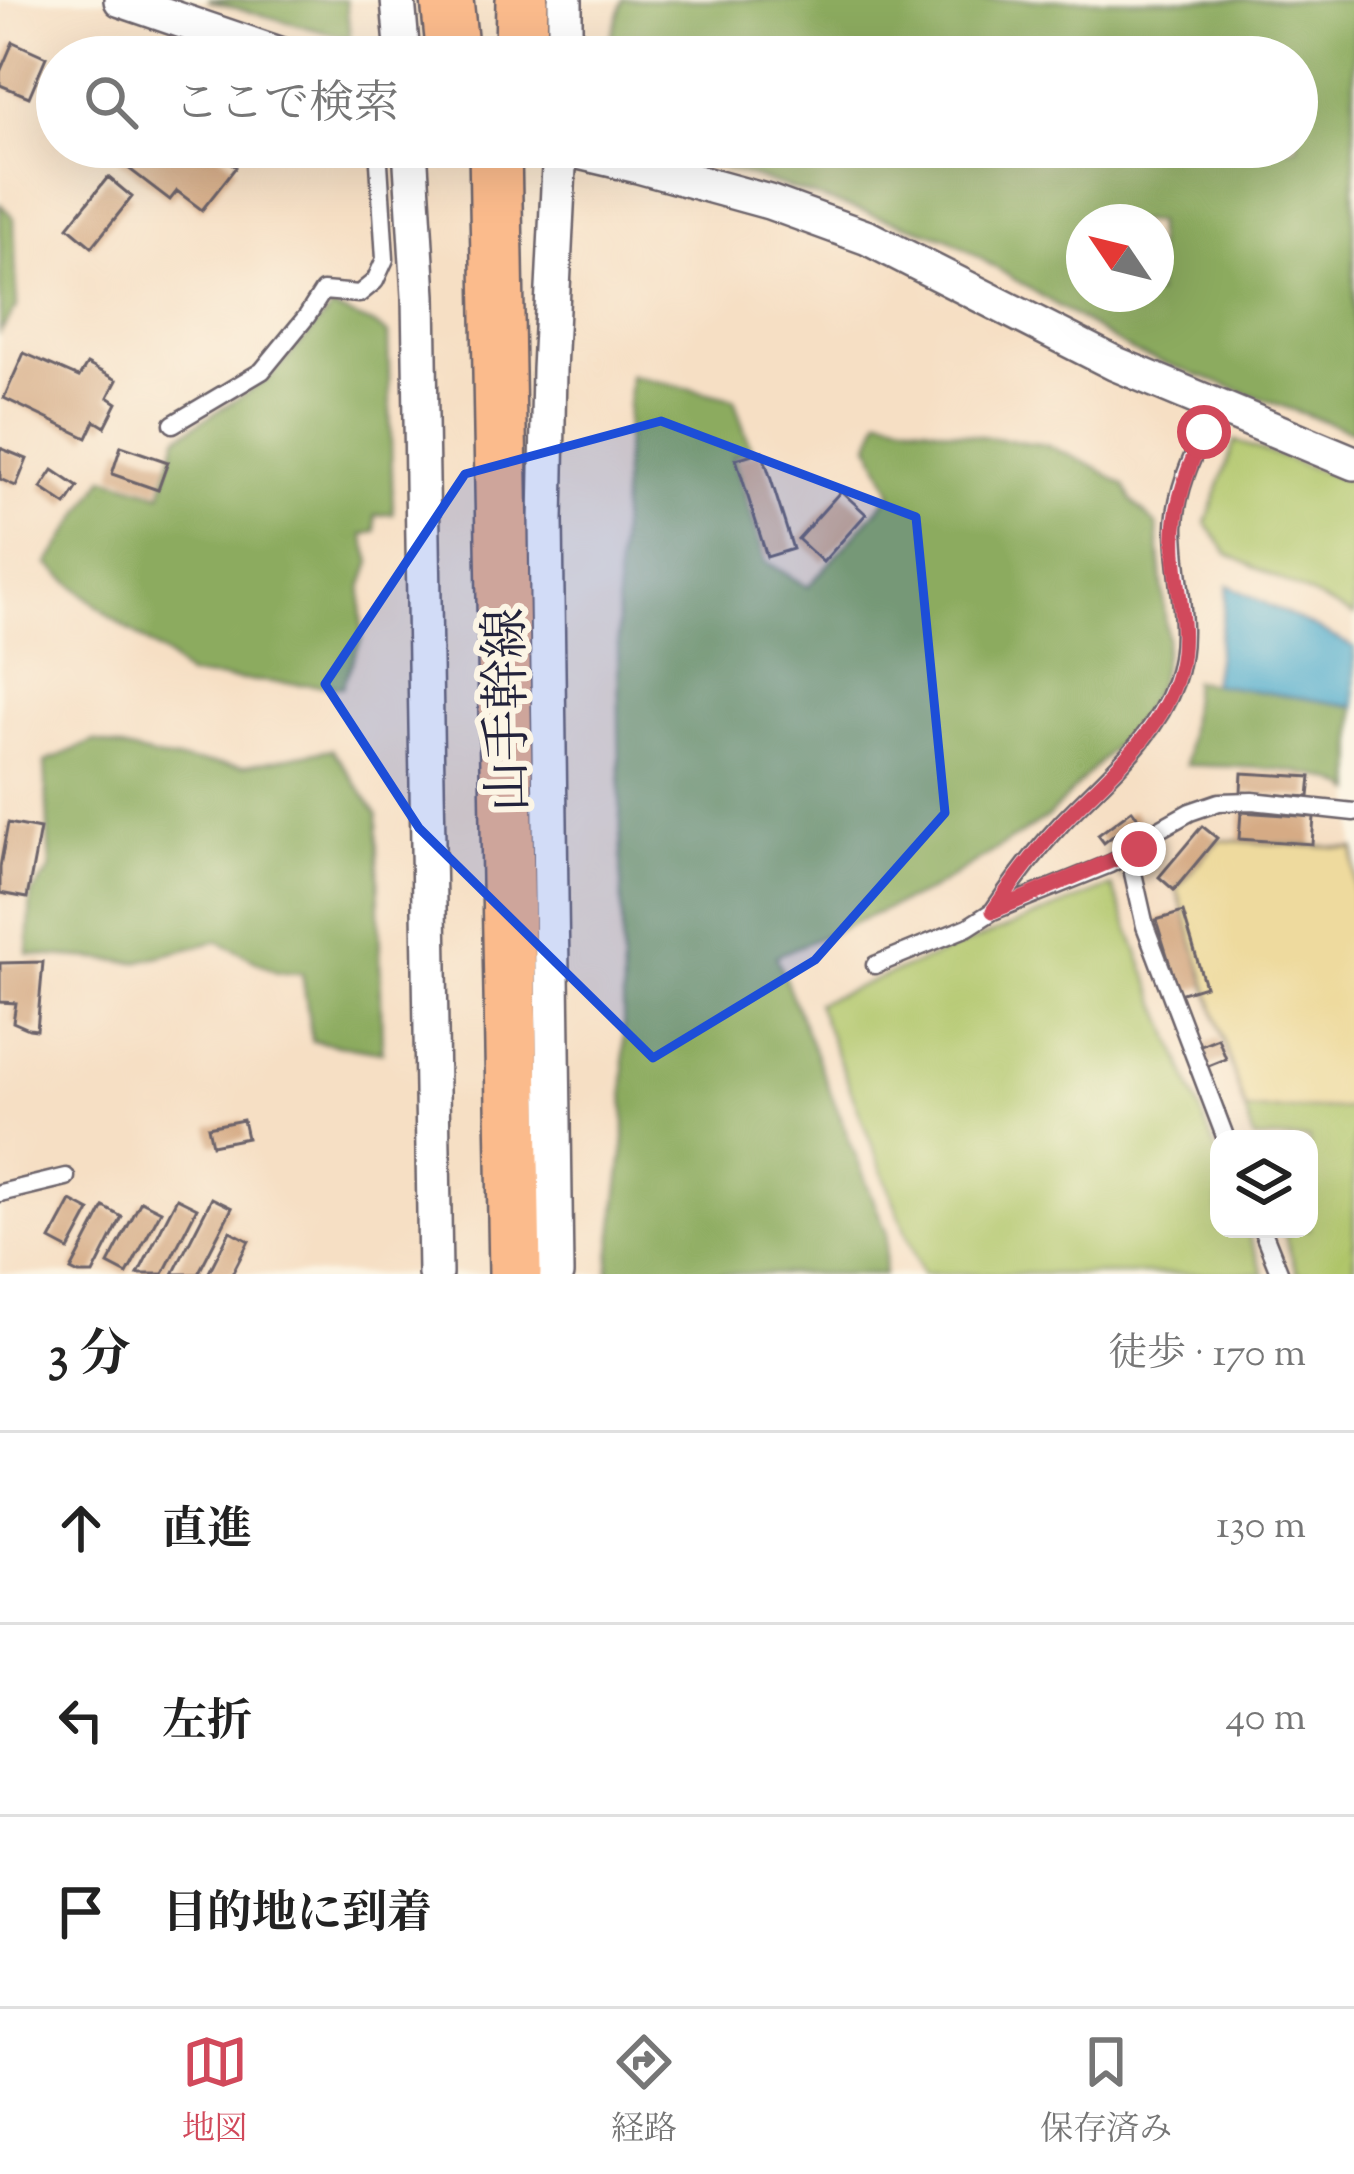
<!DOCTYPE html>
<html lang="ja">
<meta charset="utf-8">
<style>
:root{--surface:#fff;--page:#f2f2f2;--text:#222;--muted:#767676;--line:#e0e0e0;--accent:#d1495b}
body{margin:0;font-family:"Sorts Mill Goudy","Noto Serif JP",serif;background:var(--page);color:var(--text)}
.controls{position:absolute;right:36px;bottom:36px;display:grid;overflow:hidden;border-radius:24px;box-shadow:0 12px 48px #0002}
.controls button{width:108px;height:108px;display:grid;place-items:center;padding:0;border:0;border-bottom:3px solid var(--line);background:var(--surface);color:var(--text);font:60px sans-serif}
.compass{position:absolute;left:1066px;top:204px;width:108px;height:108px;border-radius:50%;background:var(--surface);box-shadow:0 12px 48px #0002;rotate:305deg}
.stop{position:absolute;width:36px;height:36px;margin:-27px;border:9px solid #d1495b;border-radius:50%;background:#fff}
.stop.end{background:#d1495b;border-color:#fff;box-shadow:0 3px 12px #0008}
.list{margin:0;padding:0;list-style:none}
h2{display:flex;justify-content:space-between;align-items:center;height:156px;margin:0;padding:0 48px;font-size:51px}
h2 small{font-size:39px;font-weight:400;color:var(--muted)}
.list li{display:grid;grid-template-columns:78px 1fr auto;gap:36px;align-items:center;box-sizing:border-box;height:192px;padding:0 48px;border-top:3px solid var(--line)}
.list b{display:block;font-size:45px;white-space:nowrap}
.list em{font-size:39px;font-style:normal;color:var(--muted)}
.icon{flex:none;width:66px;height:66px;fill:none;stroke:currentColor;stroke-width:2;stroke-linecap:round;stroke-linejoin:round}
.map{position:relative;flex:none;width:1354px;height:1274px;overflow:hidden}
.search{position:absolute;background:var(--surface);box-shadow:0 12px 48px #0002;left:36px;right:36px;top:36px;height:132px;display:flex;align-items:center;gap:30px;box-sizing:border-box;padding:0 42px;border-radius:66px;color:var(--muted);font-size:45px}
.sheet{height:732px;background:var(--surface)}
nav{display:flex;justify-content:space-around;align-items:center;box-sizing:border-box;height:168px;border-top:3px solid var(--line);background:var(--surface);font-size:33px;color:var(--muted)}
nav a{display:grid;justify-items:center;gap:6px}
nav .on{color:var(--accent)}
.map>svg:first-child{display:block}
.green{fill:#b0c66a;stroke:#697452;stroke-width:3}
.forest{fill:#8cab5e;stroke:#57664c;stroke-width:3;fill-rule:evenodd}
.sand{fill:#eeda9e;stroke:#887e6c;stroke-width:3}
.water{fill:#4faccd;stroke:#386784;stroke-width:3}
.building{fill:#d6ab85}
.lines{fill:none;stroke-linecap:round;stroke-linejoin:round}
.lane-casing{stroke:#6c646b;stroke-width:21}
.street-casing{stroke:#6c646b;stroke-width:38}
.primary-casing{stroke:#6c646b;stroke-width:56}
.lane{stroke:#fff;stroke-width:16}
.street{stroke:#fff;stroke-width:33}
.primary{stroke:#fbbb8c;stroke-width:51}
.route{stroke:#d1495b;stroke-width:15}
.marked{fill:#1d4ed8;fill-opacity:0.2;stroke:#1d4ed8;stroke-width:9;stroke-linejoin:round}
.labels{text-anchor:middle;stroke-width:12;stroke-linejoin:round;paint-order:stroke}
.street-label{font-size:51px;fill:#22223b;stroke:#fcf5e5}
</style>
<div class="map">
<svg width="1354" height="1274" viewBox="0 0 1354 1274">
<rect width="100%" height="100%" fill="#fcf5e5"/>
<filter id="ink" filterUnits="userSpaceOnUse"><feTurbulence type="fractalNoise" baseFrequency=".00833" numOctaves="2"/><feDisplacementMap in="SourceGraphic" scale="24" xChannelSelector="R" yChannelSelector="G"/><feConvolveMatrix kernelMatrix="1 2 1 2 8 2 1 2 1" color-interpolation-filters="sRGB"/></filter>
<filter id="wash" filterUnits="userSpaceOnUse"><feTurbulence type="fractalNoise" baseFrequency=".004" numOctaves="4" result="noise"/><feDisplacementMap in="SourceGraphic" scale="48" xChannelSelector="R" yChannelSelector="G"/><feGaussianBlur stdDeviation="2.7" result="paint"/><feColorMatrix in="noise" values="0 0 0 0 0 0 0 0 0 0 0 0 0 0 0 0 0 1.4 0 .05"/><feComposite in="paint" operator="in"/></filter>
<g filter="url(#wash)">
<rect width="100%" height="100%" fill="#f6dfc4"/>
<path class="green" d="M 1235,441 L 1354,483 L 1354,616 L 1228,554 L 1206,523 Z
M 1219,840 L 1354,849 L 1354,1274 L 1297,1274 L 1283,1229 L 1309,1229 L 1309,1139 L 1254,1139 L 1177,889 Z
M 1112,886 L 1219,1159 L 1219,1229 L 1246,1229 L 1264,1274 L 922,1274 L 817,1003 Z"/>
<path class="forest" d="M 207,0 L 346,0 L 350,39 Z
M 623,0 L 1354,0 L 1354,432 L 1133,352 L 947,238 L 658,147 L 1297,147 L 1297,57 L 605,57 ZM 1084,222 L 1156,222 L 1156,294 L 1084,294 Z
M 0,204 L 14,218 L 17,307 L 0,332 Z
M 332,308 L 373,324 L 388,334 L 393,514 L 375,515 L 376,531 L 363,535 L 371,562 L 362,588 L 361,640 L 342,687 L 187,676 L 169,658 L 111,617 L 48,564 L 105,477 L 161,494 L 177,437 L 270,378 Z
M 630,375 L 734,399 L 751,450 L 733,457 L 765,561 L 808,587 L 892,493 L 870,444 L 880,417 L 971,435 L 1046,445 L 1097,468 L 1125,486 L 1132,501 L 1157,526 L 1167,638 L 1159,683 L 1134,725 L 1048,817 L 931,890 L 776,956 L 887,1234 L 884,1274 L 608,1274 L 625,1138 L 617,575 Z
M 1193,681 L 1354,706 L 1354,792 C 1321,765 1229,767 1186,765 Z
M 94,741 L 165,759 L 242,766 L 332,749 L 377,814 L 382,1052 L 312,1041 L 302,973 L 277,972 L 218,941 L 136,962 L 28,954 L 31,894 L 50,870 L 45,762 Z"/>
<path class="sand" d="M 1219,840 L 1354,849 L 1354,1108 L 1245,1110 L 1177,889 Z"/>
<path class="water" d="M 1228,585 L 1354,647 L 1354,706 L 1212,684 Z"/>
<g id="blocks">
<path class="building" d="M 13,42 L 46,57 L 29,97 L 0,85 L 0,72 Z
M 130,147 L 221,147 L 217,152 L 236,167 L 202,210 L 177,191 L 170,200 L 119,161 Z
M 108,177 L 132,197 L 92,247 L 68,227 Z
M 24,353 L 79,377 L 87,364 L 117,380 L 108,397 L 117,403 L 105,427 L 95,421 L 87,438 L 4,398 Z
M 121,446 L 168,462 L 158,490 L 112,474 Z
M 0,448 L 27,459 L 16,486 L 0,479 Z
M 762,451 L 793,549 L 767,557 L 736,459 Z
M 53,470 L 78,487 L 66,505 L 41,488 Z
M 841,491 L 866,514 L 823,562 L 798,539 Z
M 1242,773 L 1311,777 L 1309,797 L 1241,792 Z
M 1132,810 L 1144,826 L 1132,835 L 1126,826 L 1104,843 L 1098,835 Z
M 1241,812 L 1314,817 L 1312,844 L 1239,839 Z
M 8,823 L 40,829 L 27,898 L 0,893 L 0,867 Z
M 1202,826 L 1217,838 L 1174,890 L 1159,877 Z
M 1183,912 L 1205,986 L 1179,994 L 1156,920 Z
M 43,962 L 37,1030 L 29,1029 L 13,1022 L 16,1003 L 0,1002 L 0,963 Z
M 1218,1038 L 1226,1059 L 1206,1067 L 1198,1046 Z
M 243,1120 L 247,1138 L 212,1145 L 208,1127 Z
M 177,1198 L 197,1208 L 163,1274 L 138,1274 Z
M 212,1198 L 232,1208 L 198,1274 L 173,1274 Z
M 71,1201 L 90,1211 L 69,1250 L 50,1240 Z
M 141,1201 L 161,1211 L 127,1274 L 108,1264 Z
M 104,1207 L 122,1217 L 93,1274 L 79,1274 L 71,1270 Z
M 230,1231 L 249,1241 L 232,1274 L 208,1274 Z"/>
</g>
</g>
<g filter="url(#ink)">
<use href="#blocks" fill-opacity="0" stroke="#6c646b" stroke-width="3"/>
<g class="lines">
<defs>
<path id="lane" d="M 173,424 L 262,371 L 307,316 L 323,291 L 359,294 L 375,281 L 385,259 L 378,147
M 1139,849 L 1133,873 L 1145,926 L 1226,1139
M 993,911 C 1014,880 1035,852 1061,824 C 1102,780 1154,741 1175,682 C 1193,633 1175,578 1175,527 C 1176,485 1199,443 1216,405
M 875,965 L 968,927 L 993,911 L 1110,864 L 1139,849 L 1156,831 L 1190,812 L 1219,802 L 1252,801 L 1354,812
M 0,1193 L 66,1177
M 1262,1229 L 1280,1274"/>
<path id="street" d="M 121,0 L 288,57
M 398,0 L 403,57
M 565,57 L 565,0
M 410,147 L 419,296 L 435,1274
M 557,147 L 638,166 L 769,202 L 868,238 L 1116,364 L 1354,463
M 556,1274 L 546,521 L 549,370 L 560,147"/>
<path id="primary" d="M 447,0 L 453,57
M 521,57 L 522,0
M 495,147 L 515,1274"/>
</defs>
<use href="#lane" class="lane-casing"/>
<use href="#street" class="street-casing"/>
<use href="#primary" class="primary-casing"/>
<use href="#lane" class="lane"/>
<use href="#street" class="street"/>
<use href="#primary" class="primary"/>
</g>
</g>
<g class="lines" filter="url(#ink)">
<path class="route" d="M 1139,849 L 993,911 C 1014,880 1035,852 1061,824 C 1104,778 1160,737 1178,674 C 1192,623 1169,570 1176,519 C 1180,488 1192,460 1204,432"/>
</g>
<path class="marked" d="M 661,421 L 916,517 L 945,813 L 815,960 L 653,1058 L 419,828 L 325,684 L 465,474 Z"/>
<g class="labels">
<g class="street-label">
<text transform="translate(505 710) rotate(-91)" y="18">山手幹線</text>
</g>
</g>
</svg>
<div class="controls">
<button><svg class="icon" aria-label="layers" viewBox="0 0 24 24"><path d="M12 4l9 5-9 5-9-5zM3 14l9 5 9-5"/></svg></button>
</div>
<svg class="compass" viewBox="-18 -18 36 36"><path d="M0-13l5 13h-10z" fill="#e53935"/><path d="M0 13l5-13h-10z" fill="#767676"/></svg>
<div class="stop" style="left:1204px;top:432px"></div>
<div class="stop end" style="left:1139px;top:849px"></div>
<div class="search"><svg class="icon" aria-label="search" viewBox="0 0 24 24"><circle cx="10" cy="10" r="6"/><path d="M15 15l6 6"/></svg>ここで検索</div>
</div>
<section class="sheet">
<h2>3 分<small>徒歩 · 170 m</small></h2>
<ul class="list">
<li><svg class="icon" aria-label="ahead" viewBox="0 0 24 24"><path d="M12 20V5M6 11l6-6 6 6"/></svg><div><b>直進</b></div><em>130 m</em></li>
<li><svg class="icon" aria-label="left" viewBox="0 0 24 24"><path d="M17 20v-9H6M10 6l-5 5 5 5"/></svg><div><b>左折</b></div><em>40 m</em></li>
<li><svg class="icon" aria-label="arrive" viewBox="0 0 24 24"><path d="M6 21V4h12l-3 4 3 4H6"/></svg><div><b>目的地に到着</b></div></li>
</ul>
</section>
<nav>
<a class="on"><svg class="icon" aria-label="map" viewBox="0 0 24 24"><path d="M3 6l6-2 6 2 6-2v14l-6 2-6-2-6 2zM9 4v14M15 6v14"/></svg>地図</a>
<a><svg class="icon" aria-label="directions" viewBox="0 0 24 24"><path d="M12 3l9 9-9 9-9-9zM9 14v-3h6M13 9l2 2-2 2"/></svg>経路</a>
<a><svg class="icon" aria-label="saved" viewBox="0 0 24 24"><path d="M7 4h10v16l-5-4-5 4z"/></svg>保存済み</a>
</nav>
